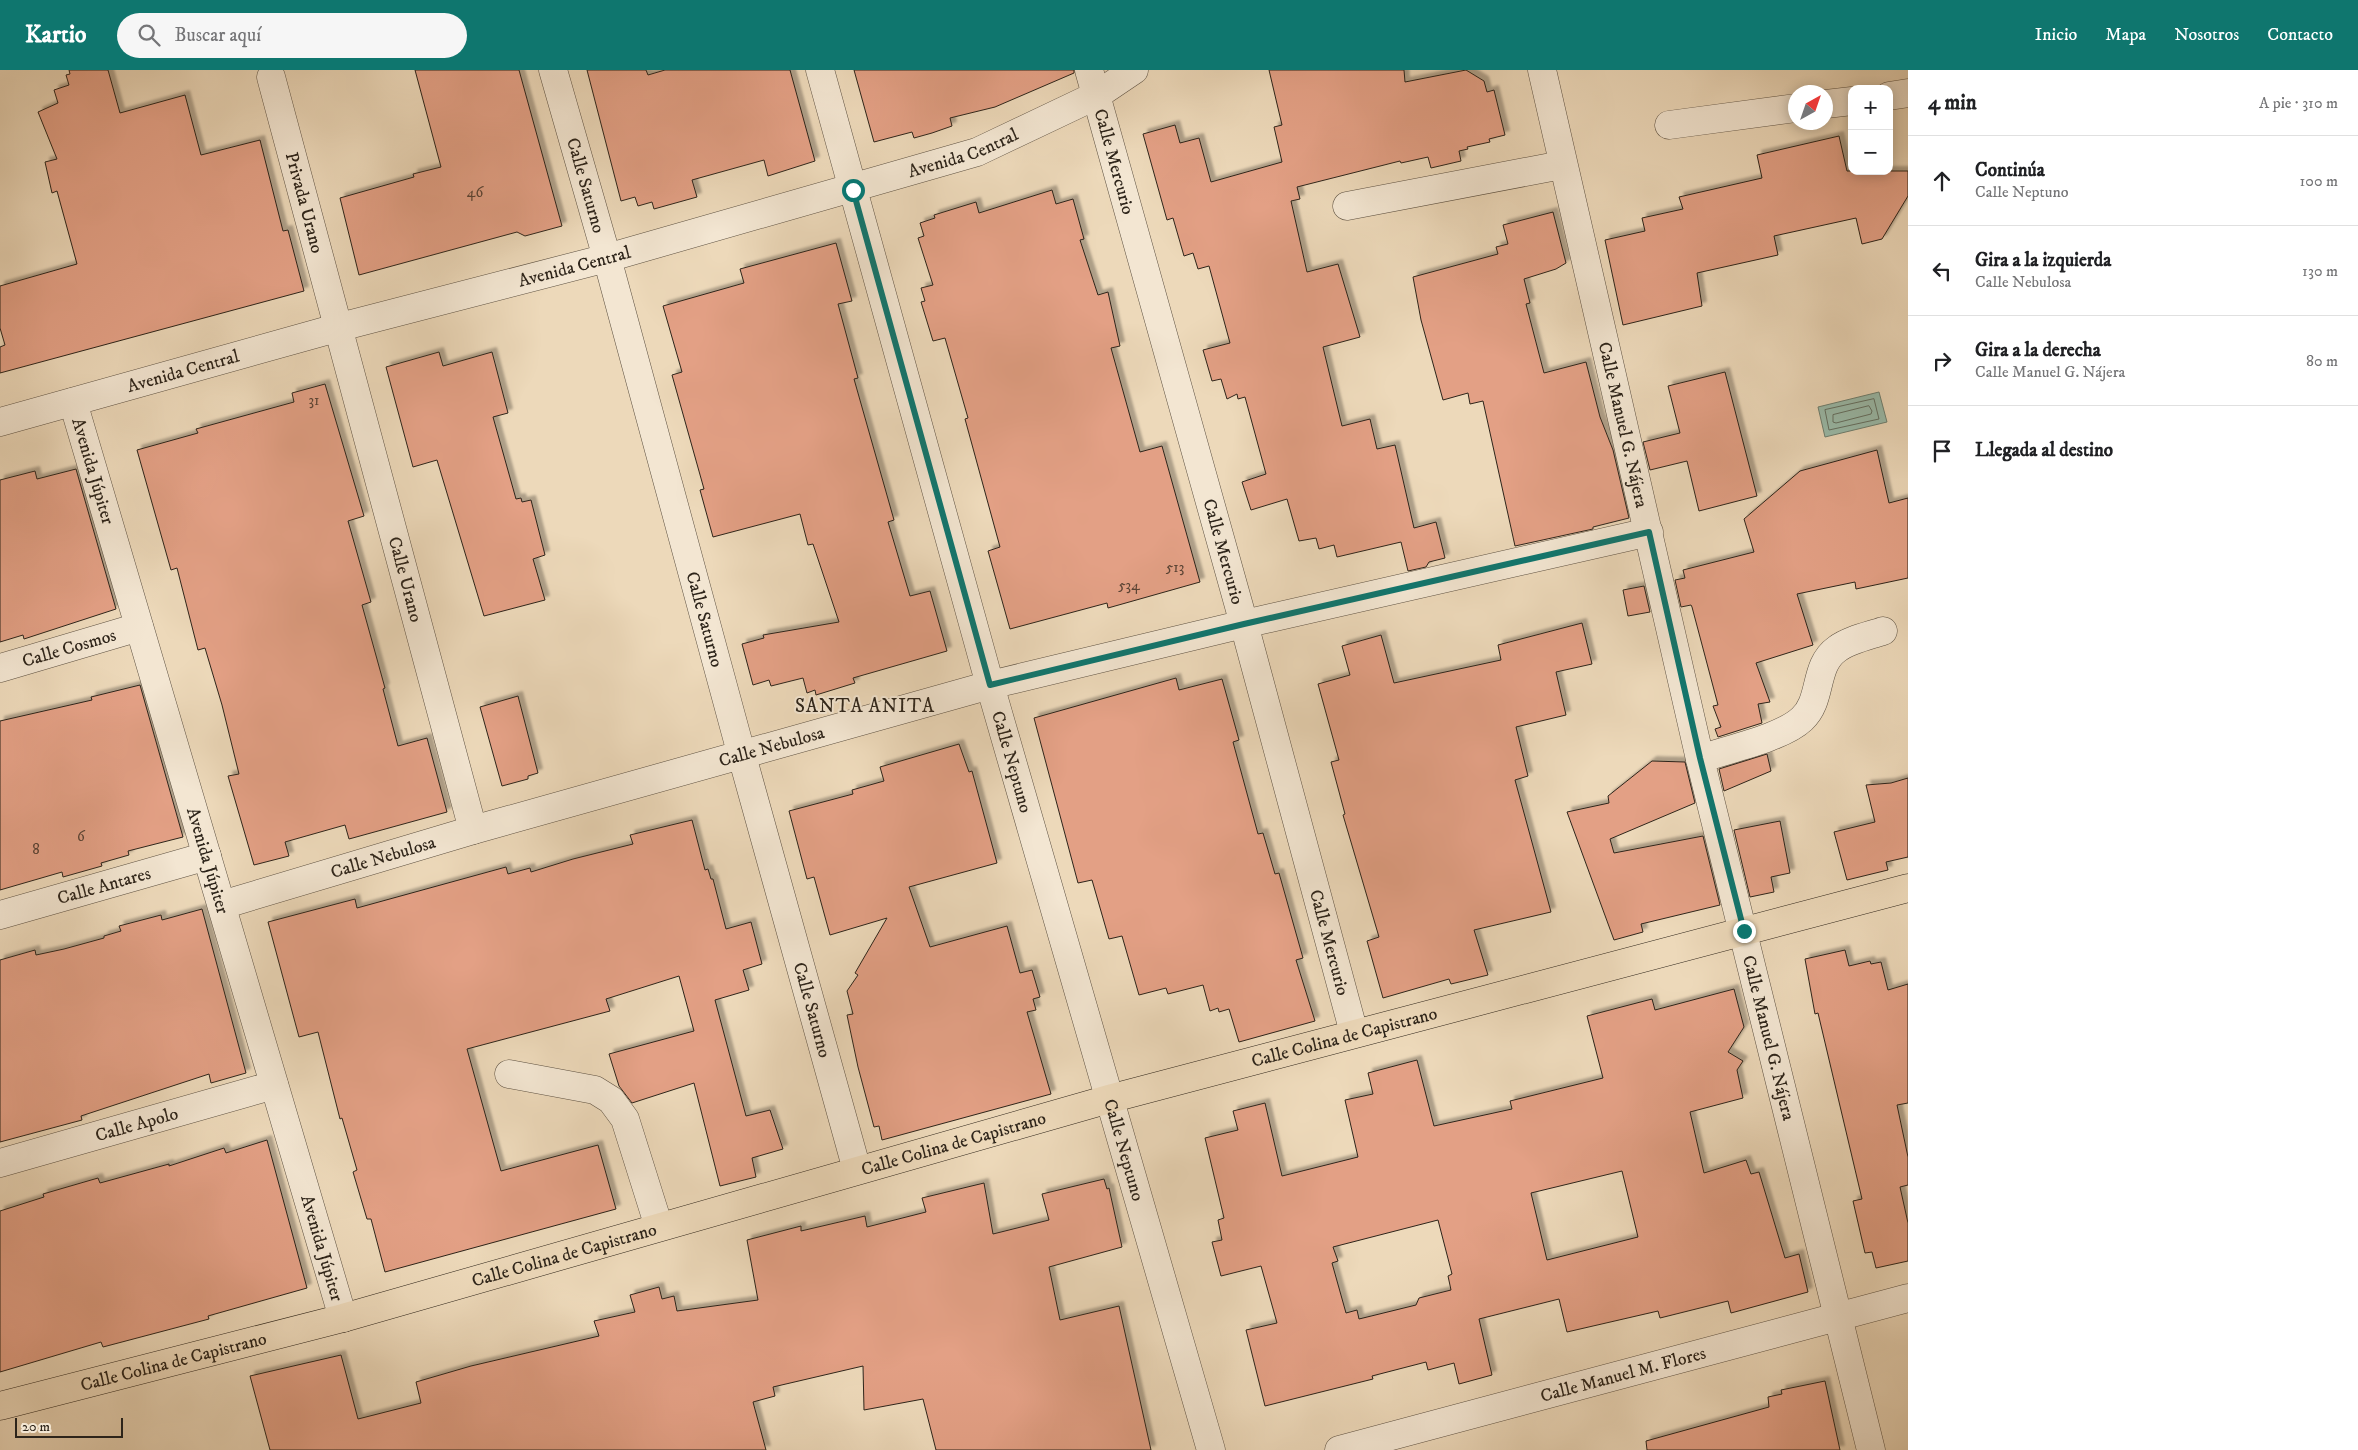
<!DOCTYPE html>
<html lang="es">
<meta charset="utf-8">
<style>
:root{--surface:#fff;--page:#f6f6f6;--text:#202124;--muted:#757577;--line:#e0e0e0;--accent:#0f766e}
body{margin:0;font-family:"IM FELL DW Pica",serif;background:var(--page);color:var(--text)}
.controls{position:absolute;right:15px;top:15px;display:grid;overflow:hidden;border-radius:10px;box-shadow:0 2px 12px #0003}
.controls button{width:45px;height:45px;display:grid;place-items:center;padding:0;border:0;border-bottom:1px solid var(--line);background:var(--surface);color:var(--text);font:25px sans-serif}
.compass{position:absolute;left:1788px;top:15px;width:45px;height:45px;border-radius:50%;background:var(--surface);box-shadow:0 2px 12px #0003;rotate:40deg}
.scale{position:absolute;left:15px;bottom:12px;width:108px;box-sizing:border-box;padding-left:5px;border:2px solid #2d241a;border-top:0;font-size:14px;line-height:18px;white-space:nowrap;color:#2d241a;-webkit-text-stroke:4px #f3e6d2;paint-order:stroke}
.stop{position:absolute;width:15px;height:15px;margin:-11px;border:4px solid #0f766e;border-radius:50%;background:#fff}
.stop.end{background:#0f766e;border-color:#fff;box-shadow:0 1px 5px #0008}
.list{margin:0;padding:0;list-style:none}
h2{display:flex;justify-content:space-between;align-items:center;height:65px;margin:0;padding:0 20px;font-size:21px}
h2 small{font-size:16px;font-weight:400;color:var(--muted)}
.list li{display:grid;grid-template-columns:32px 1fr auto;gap:15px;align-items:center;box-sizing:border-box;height:90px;padding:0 20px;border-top:1px solid var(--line)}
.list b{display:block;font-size:19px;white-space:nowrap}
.list p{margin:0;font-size:16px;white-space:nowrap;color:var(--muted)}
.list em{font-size:16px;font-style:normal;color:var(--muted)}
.icon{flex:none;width:28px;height:28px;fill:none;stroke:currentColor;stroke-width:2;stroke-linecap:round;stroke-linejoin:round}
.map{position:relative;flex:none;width:1908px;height:1380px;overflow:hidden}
header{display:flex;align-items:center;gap:30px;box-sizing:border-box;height:70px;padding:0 25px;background:var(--accent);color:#fff}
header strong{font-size:24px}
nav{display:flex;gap:28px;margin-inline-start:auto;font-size:18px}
.search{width:350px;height:45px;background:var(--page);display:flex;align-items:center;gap:12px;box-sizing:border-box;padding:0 18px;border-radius:28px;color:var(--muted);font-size:19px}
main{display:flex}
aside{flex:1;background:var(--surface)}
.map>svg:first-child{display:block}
.water{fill:#9abbaa;stroke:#6e7f70}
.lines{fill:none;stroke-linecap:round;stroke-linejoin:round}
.shore{stroke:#647062;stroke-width:1}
.building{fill:#e3a085;stroke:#2d241a;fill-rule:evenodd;filter:url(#shadow)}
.minor-casing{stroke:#5d5142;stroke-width:29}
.major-casing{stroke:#2d241a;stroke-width:29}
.minor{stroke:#f3e6d2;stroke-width:28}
.major{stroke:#edd9ba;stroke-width:28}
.route{stroke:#0f766e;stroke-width:6}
.labels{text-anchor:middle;stroke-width:4;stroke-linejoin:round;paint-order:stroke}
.number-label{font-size:15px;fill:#5a4335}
.street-label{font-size:18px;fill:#2d241a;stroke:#f3e6d2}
.neighbourhood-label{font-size:19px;letter-spacing:1px;fill:#2d241a;stroke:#f3e6d2}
</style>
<header>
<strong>Kartio</strong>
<div class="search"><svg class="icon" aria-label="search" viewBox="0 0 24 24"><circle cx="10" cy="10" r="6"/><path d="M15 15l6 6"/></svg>Buscar aquí</div>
<nav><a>Inicio</a><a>Mapa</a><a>Nosotros</a><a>Contacto</a></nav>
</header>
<main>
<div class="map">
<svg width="1908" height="1380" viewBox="0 0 1908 1380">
<defs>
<filter id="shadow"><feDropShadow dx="4.5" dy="-4.5" stdDeviation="1" flood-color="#0004"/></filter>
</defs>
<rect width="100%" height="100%" fill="#edd9ba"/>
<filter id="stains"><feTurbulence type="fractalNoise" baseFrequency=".004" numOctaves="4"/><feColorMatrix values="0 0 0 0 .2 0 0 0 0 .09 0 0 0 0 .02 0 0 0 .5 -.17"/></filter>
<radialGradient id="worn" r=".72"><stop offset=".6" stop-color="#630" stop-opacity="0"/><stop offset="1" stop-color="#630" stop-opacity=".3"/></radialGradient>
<path class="water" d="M 1879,322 L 1887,352 L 1825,367 L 1818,337 Z"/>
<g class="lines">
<path class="shore" d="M 1874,329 L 1879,349 L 1829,360 L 1825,340 Z
M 1869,336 L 1872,341 L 1871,344 L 1836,353 L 1833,352 L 1833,345 Z"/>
</g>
<path class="building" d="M 69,0 L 108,0 L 120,43 L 185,25 L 201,85 L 260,70 L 283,161 L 288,160 L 304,221 L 0,303 L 0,277 L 5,275 L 0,258 L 0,216 L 77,194 L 57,121 L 52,123 L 45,92 L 57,89 L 38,42 L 58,33 L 54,20 L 69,15 L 66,5 L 70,4 Z
M 415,0 L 519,0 L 562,156 L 525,166 L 517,162 L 359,205 L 340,128 L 414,107 L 413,104 L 441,97 Z
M 587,0 L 646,0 L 648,5 L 665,0 L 790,0 L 815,91 L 768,106 L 764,90 L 692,110 L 697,127 L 654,139 L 652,132 L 638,136 L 635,127 L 621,131 Z
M 854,0 L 1074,0 L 1074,3 L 995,37 L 950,48 L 952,56 L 932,63 L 914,68 L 912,62 L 874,72 Z
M 1269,0 L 1404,0 L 1405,12 L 1466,0 L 1484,11 L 1487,22 L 1494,20 L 1505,65 L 1489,69 L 1490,72 L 1467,77 L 1468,79 L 1459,81 L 1461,91 L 1431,98 L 1428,87 L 1401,93 L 1400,91 L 1297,117 L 1300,129 L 1291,131 L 1307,202 L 1338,194 L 1360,267 L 1323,277 L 1342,356 L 1370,349 L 1377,379 L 1395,375 L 1414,458 L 1436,452 L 1445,488 L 1429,492 L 1426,497 L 1408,501 L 1401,472 L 1337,487 L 1334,475 L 1319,479 L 1316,468 L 1299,471 L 1287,429 L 1251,440 L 1242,412 L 1266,404 L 1245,327 L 1238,329 L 1237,324 L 1227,329 L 1221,309 L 1212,311 L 1203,280 L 1230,273 L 1209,196 L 1198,199 L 1193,183 L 1184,186 L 1173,148 L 1167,150 L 1143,64 L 1175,55 L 1180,73 L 1199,68 L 1211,112 L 1282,92 L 1274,57 L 1282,55 Z
M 1839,66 L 1847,101 L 1908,101 L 1908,126 L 1882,169 L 1862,174 L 1856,148 L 1774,166 L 1778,185 L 1697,203 L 1702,236 L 1623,255 L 1605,170 L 1645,161 L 1642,148 L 1683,139 L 1679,127 L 1762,108 L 1757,85 Z
M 1052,120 L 1056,134 L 1073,129 L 1084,169 L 1080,170 L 1098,225 L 1108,222 L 1120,276 L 1111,278 L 1140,382 L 1162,376 L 1200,512 L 1108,538 L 1107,533 L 1010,559 L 988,481 L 1000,477 L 965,349 L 968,348 L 945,268 L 933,271 L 921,232 L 925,231 L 921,218 L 933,215 L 918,168 L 924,166 L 920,153 L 935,148 L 934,145 L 976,132 L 979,143 Z
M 1553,142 L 1566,193 L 1556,199 L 1524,209 L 1530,233 L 1526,234 L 1544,303 L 1586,292 L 1600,347 L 1613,380 L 1629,448 L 1593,457 L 1593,459 L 1515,476 L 1483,331 L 1470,334 L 1468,323 L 1443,330 L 1421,250 L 1413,207 L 1498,184 L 1496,177 L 1508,174 L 1503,155 Z
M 836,173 L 852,231 L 838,234 L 858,308 L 854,309 L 894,450 L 888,452 L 910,526 L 930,521 L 947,581 L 853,608 L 855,613 L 816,625 L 815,620 L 807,623 L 803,608 L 771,616 L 769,610 L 753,615 L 742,574 L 764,568 L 763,565 L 839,552 L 813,474 L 808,475 L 800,444 L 713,467 L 700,420 L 704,419 L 672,305 L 682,302 L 663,236 L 744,213 L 740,199 Z
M 439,282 L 443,296 L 492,282 L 508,343 L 493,347 L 516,429 L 521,428 L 522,432 L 531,430 L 545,485 L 533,489 L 545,530 L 484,546 L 437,390 L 413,397 L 386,297 Z
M 1725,302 L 1757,426 L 1699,441 L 1687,391 L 1650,400 L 1643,372 L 1680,363 L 1668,316 Z
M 325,314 L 364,446 L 348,451 L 371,532 L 362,535 L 385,618 L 383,619 L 398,676 L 427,668 L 447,742 L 349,769 L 345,755 L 285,772 L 289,786 L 254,795 L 228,706 L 239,704 L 222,635 L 205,578 L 198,580 L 177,498 L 171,500 L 137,380 L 198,363 L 196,359 L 294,332 L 292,323 Z
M 1877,380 L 1889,433 L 1908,428 L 1908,508 L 1856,519 L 1855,512 L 1797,524 L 1813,575 L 1756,593 L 1770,632 L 1758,634 L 1762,653 L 1718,667 L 1715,659 L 1721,657 L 1713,636 L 1718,635 L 1692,537 L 1691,535 L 1681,537 L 1675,510 L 1685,508 L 1683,500 L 1754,482 L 1744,449 L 1800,401 Z
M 76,399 L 116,539 L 24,569 L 23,565 L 0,572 L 0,410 L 35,401 L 37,409 Z
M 1644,516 L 1650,542 L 1628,546 L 1623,520 Z
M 1582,553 L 1592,594 L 1556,602 L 1566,645 L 1516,657 L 1528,706 L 1515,710 L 1551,842 L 1474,860 L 1488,905 L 1451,914 L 1449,909 L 1383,928 L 1367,871 L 1379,867 L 1343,745 L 1345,744 L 1331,692 L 1339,690 L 1318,614 L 1350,605 L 1342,576 L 1381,565 L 1394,613 L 1501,590 L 1498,575 Z
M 1176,608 L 1179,620 L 1222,609 L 1239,670 L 1233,672 L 1258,764 L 1263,763 L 1275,804 L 1279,803 L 1303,888 L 1296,890 L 1315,951 L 1239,972 L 1229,939 L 1219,942 L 1218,938 L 1210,941 L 1203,915 L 1168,924 L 1166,918 L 1139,925 L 1122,866 L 1109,869 L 1092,810 L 1078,813 L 1034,648 Z
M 140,615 L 183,767 L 128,781 L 129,785 L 101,793 L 102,796 L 63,807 L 62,802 L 0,820 L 0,651 L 92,630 L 91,627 Z
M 518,626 L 538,703 L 528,706 L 528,709 L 502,716 L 480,637 Z
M 959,674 L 969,702 L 972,701 L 997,793 L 909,817 L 930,877 L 1007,856 L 1020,903 L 1032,900 L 1040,927 L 1033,929 L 1036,940 L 1027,942 L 1051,1024 L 882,1070 L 879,1056 L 874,1057 L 858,997 L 847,945 L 853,944 L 847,921 L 858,905 L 855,903 L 887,848 L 830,865 L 814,807 L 807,809 L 789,741 L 853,724 L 852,720 L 884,711 L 880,697 Z
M 1767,684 L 1771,701 L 1724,721 L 1719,699 Z
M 1652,691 L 1685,692 L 1695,733 L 1610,769 L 1614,783 L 1703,766 L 1720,835 L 1641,854 L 1643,862 L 1614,870 L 1567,742 L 1609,733 L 1608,726 Z
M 1908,708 L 1908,787 L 1886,792 L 1888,800 L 1847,810 L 1834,762 L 1875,752 L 1866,715 L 1891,713 Z
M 692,750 L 705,800 L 708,799 L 711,809 L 713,809 L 726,859 L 751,852 L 762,894 L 743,900 L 749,920 L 715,930 L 746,1046 L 770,1040 L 783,1079 L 752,1088 L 756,1107 L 720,1116 L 694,1013 L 632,1033 L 619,1016 L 609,984 L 694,961 L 679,906 L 606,929 L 610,941 L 467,979 L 501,1101 L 598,1075 L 616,1139 L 385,1202 L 371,1149 L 367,1149 L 353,1102 L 357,1100 L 342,1048 L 340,1049 L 318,962 L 299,967 L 268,852 L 355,829 L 357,838 L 506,797 L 508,804 L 530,798 L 531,802 L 573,789 L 633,774 L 630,765 Z
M 1780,751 L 1790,803 L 1771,807 L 1774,822 L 1750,827 L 1734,760 Z
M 202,839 L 246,1003 L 211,1013 L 209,1004 L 81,1046 L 82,1050 L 0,1072 L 0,890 L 35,880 L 36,885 L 64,879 L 104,868 L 104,866 L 121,861 L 119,856 L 161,845 L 162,850 Z
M 1845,880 L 1849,896 L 1870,891 L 1871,894 L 1881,892 L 1888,920 L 1908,914 L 1908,1033 L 1897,1035 L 1908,1087 L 1908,1115 L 1900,1117 L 1908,1153 L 1908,1191 L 1876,1198 L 1872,1182 L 1865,1183 L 1853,1131 L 1862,1129 L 1818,943 L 1815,944 L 1805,889 Z
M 1734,919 L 1744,957 L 1728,982 L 1743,991 L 1737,1000 L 1743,1028 L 1690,1042 L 1704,1103 L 1746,1090 L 1751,1104 L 1759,1102 L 1785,1188 L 1799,1184 L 1808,1222 L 1731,1243 L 1728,1231 L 1660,1248 L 1658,1241 L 1567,1262 L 1559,1229 L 1479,1249 L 1492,1305 L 1459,1314 L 1454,1293 L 1428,1300 L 1426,1292 L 1372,1306 L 1373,1309 L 1265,1336 L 1246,1260 L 1277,1253 L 1261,1196 L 1221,1206 L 1212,1172 L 1222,1170 L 1218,1150 L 1224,1148 L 1205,1068 L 1238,1060 L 1233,1041 L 1265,1033 L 1282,1106 L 1358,1087 L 1345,1030 L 1373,1024 L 1368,1003 L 1417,990 L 1434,1056 L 1512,1039 L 1510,1031 L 1603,1008 L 1587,946 L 1652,929 L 1655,940 ZM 1622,1101 L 1638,1167 L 1547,1190 L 1531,1123 ZM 1438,1150 L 1452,1204 L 1448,1206 L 1451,1220 L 1419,1228 L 1416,1235 L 1359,1249 L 1357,1240 L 1346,1243 L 1332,1193 L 1338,1191 L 1333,1177 Z
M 267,1070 L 307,1218 L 208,1246 L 209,1249 L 103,1277 L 101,1272 L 0,1302 L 0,1141 L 44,1127 L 43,1124 L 98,1108 L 100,1113 L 169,1094 L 169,1096 L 224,1078 L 226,1083 Z
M 1104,1109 L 1107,1119 L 1109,1118 L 1122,1177 L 1049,1197 L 1060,1250 L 1119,1236 L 1151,1380 L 936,1380 L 923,1329 L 864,1340 L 863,1296 L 773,1317 L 775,1326 L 753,1332 L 766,1380 L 270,1380 L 250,1306 L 341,1285 L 358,1349 L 421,1333 L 416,1312 L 471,1296 L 599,1266 L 594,1251 L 635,1242 L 630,1225 L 659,1217 L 662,1229 L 674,1226 L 677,1241 L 758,1230 L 747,1170 L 801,1156 L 801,1161 L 865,1146 L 867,1157 L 926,1142 L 922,1128 L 984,1113 L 993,1164 L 1049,1150 L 1042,1124 Z
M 1825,1311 L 1840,1380 L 1647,1380 L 1646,1371 L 1769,1337 L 1768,1327 L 1782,1324 L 1781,1320 Z"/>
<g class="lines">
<defs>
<g id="minor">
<path id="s1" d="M 553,0 L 607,188 L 742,686 L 857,1100"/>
<path id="s2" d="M 820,0 L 990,615 L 1211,1380"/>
<path id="s3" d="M 1089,0 L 1244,554 L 1354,963"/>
<path id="s4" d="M 1542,0 L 1700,689 L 1871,1380"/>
<path id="s5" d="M 271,7 L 473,760"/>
<path d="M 1889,26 L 1908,23"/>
<path d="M 1826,34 L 1852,31"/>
<path d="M 1669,55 L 1796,38"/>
<path d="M 1347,136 L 1562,95"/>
<path id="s6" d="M 73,332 L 343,1248"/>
<path id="s7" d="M 0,352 L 340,257 L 607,188 L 977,82 L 1097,25 L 1134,0"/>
<path id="s8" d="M 0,598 L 139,557"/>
<path d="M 1700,689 C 1728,679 1782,668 1802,649 C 1823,630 1813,596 1837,579 C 1849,570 1868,566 1883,561"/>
<path id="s9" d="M 222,835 L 473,760 L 990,615 L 1244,554 L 1649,462"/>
<path id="s10" d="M 0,845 L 207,786"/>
<path d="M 509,1004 L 595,1020 L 611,1030 L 625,1049 L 659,1157"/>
<path id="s11" d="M 0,1093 L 274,1015"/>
<path id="s12" d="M 1339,1380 L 1908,1228"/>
</g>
<g id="major">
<path id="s13" d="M 0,1336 L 343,1248 L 1109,1029 L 1908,818"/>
</g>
</defs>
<use href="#minor" class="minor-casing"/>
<use href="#major" class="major-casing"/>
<use href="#minor" class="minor"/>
<use href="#major" class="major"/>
</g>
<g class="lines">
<path class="route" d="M 853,120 L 990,615 L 1244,554 L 1649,462 L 1700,688 L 1744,861"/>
</g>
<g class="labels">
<g class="number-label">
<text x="475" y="127">46</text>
<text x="314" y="335">31</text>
<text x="1175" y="502">513</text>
<text x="1129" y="520">534</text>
<text x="81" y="771">6</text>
<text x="36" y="784">8</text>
</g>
<g class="street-label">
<text dy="6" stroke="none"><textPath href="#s7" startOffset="1000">Avenida Central</textPath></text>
<text dy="6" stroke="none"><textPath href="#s3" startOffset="95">Calle Mercurio</textPath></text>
<text dy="6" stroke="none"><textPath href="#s1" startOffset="120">Calle Saturno</textPath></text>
<text dy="6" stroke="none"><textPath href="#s5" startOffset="130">Privada Urano</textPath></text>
<text dy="6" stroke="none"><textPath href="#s7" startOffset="595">Avenida Central</textPath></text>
<text dy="6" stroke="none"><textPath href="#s7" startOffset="190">Avenida Central</textPath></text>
<text dy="6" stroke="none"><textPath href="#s4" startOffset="364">Calle Manuel G. Nájera</textPath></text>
<text dy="6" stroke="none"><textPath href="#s6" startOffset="72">Avenida Júpiter</textPath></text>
<text dy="6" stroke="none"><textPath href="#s3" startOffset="500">Calle Mercurio</textPath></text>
<text dy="6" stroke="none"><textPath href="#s5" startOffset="520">Calle Urano</textPath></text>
<text dy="6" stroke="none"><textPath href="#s1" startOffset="570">Calle Saturno</textPath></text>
<text dy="6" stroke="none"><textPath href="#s8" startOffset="72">Calle Cosmos</textPath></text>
<text dy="6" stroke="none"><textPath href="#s9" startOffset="572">Calle Nebulosa</textPath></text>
<text dy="6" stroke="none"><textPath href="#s2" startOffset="718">Calle Neptuno</textPath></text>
<text dy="6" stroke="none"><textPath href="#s9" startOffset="168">Calle Nebulosa</textPath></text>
<text dy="6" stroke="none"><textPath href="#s6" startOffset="478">Avenida Júpiter</textPath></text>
<text dy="6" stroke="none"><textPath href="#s10" startOffset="108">Calle Antares</textPath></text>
<text dy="6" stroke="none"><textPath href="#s3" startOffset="905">Calle Mercurio</textPath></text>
<text dy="6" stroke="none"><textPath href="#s1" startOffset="975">Calle Saturno</textPath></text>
<text dy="6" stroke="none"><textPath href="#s13" startOffset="1394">Calle Colina de Capistrano</textPath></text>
<text dy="6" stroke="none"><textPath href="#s4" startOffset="994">Calle Manuel G. Nájera</textPath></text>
<text dy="6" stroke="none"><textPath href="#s11" startOffset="142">Calle Apolo</textPath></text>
<text dy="6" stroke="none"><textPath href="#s13" startOffset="989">Calle Colina de Capistrano</textPath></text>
<text dy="6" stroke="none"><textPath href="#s2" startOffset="1122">Calle Neptuno</textPath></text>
<text dy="6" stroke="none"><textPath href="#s6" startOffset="882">Avenida Júpiter</textPath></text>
<text dy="6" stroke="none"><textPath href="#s13" startOffset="584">Calle Colina de Capistrano</textPath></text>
<text dy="6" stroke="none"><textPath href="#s13" startOffset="179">Calle Colina de Capistrano</textPath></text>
<text dy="6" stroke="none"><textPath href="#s12" startOffset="294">Calle Manuel M. Flores</textPath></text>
</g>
<g class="neighbourhood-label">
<text x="865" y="642">SANTA ANITA</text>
</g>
</g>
<rect width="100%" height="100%" filter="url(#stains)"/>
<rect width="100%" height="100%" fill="url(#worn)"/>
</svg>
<div class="controls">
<button>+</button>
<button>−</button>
</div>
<svg class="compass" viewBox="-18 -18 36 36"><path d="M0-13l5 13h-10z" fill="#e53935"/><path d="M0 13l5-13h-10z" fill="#757577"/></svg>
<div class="scale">20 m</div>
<div class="stop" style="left:853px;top:120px"></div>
<div class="stop end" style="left:1744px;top:861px"></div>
</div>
<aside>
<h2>4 min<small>A pie · 310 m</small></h2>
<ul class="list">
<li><svg class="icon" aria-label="ahead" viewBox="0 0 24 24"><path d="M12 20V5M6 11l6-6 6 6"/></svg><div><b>Continúa</b><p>Calle Neptuno</p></div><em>100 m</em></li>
<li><svg class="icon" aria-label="left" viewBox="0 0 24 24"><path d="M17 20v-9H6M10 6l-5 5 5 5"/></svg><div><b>Gira a la izquierda</b><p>Calle Nebulosa</p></div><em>130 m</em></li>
<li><svg class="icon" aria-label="right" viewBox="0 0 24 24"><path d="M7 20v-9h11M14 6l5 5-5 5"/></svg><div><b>Gira a la derecha</b><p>Calle Manuel G. Nájera</p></div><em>80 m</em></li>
<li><svg class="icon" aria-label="arrive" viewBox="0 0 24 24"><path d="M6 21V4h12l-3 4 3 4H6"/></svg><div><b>Llegada al destino</b></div></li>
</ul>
</aside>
</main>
